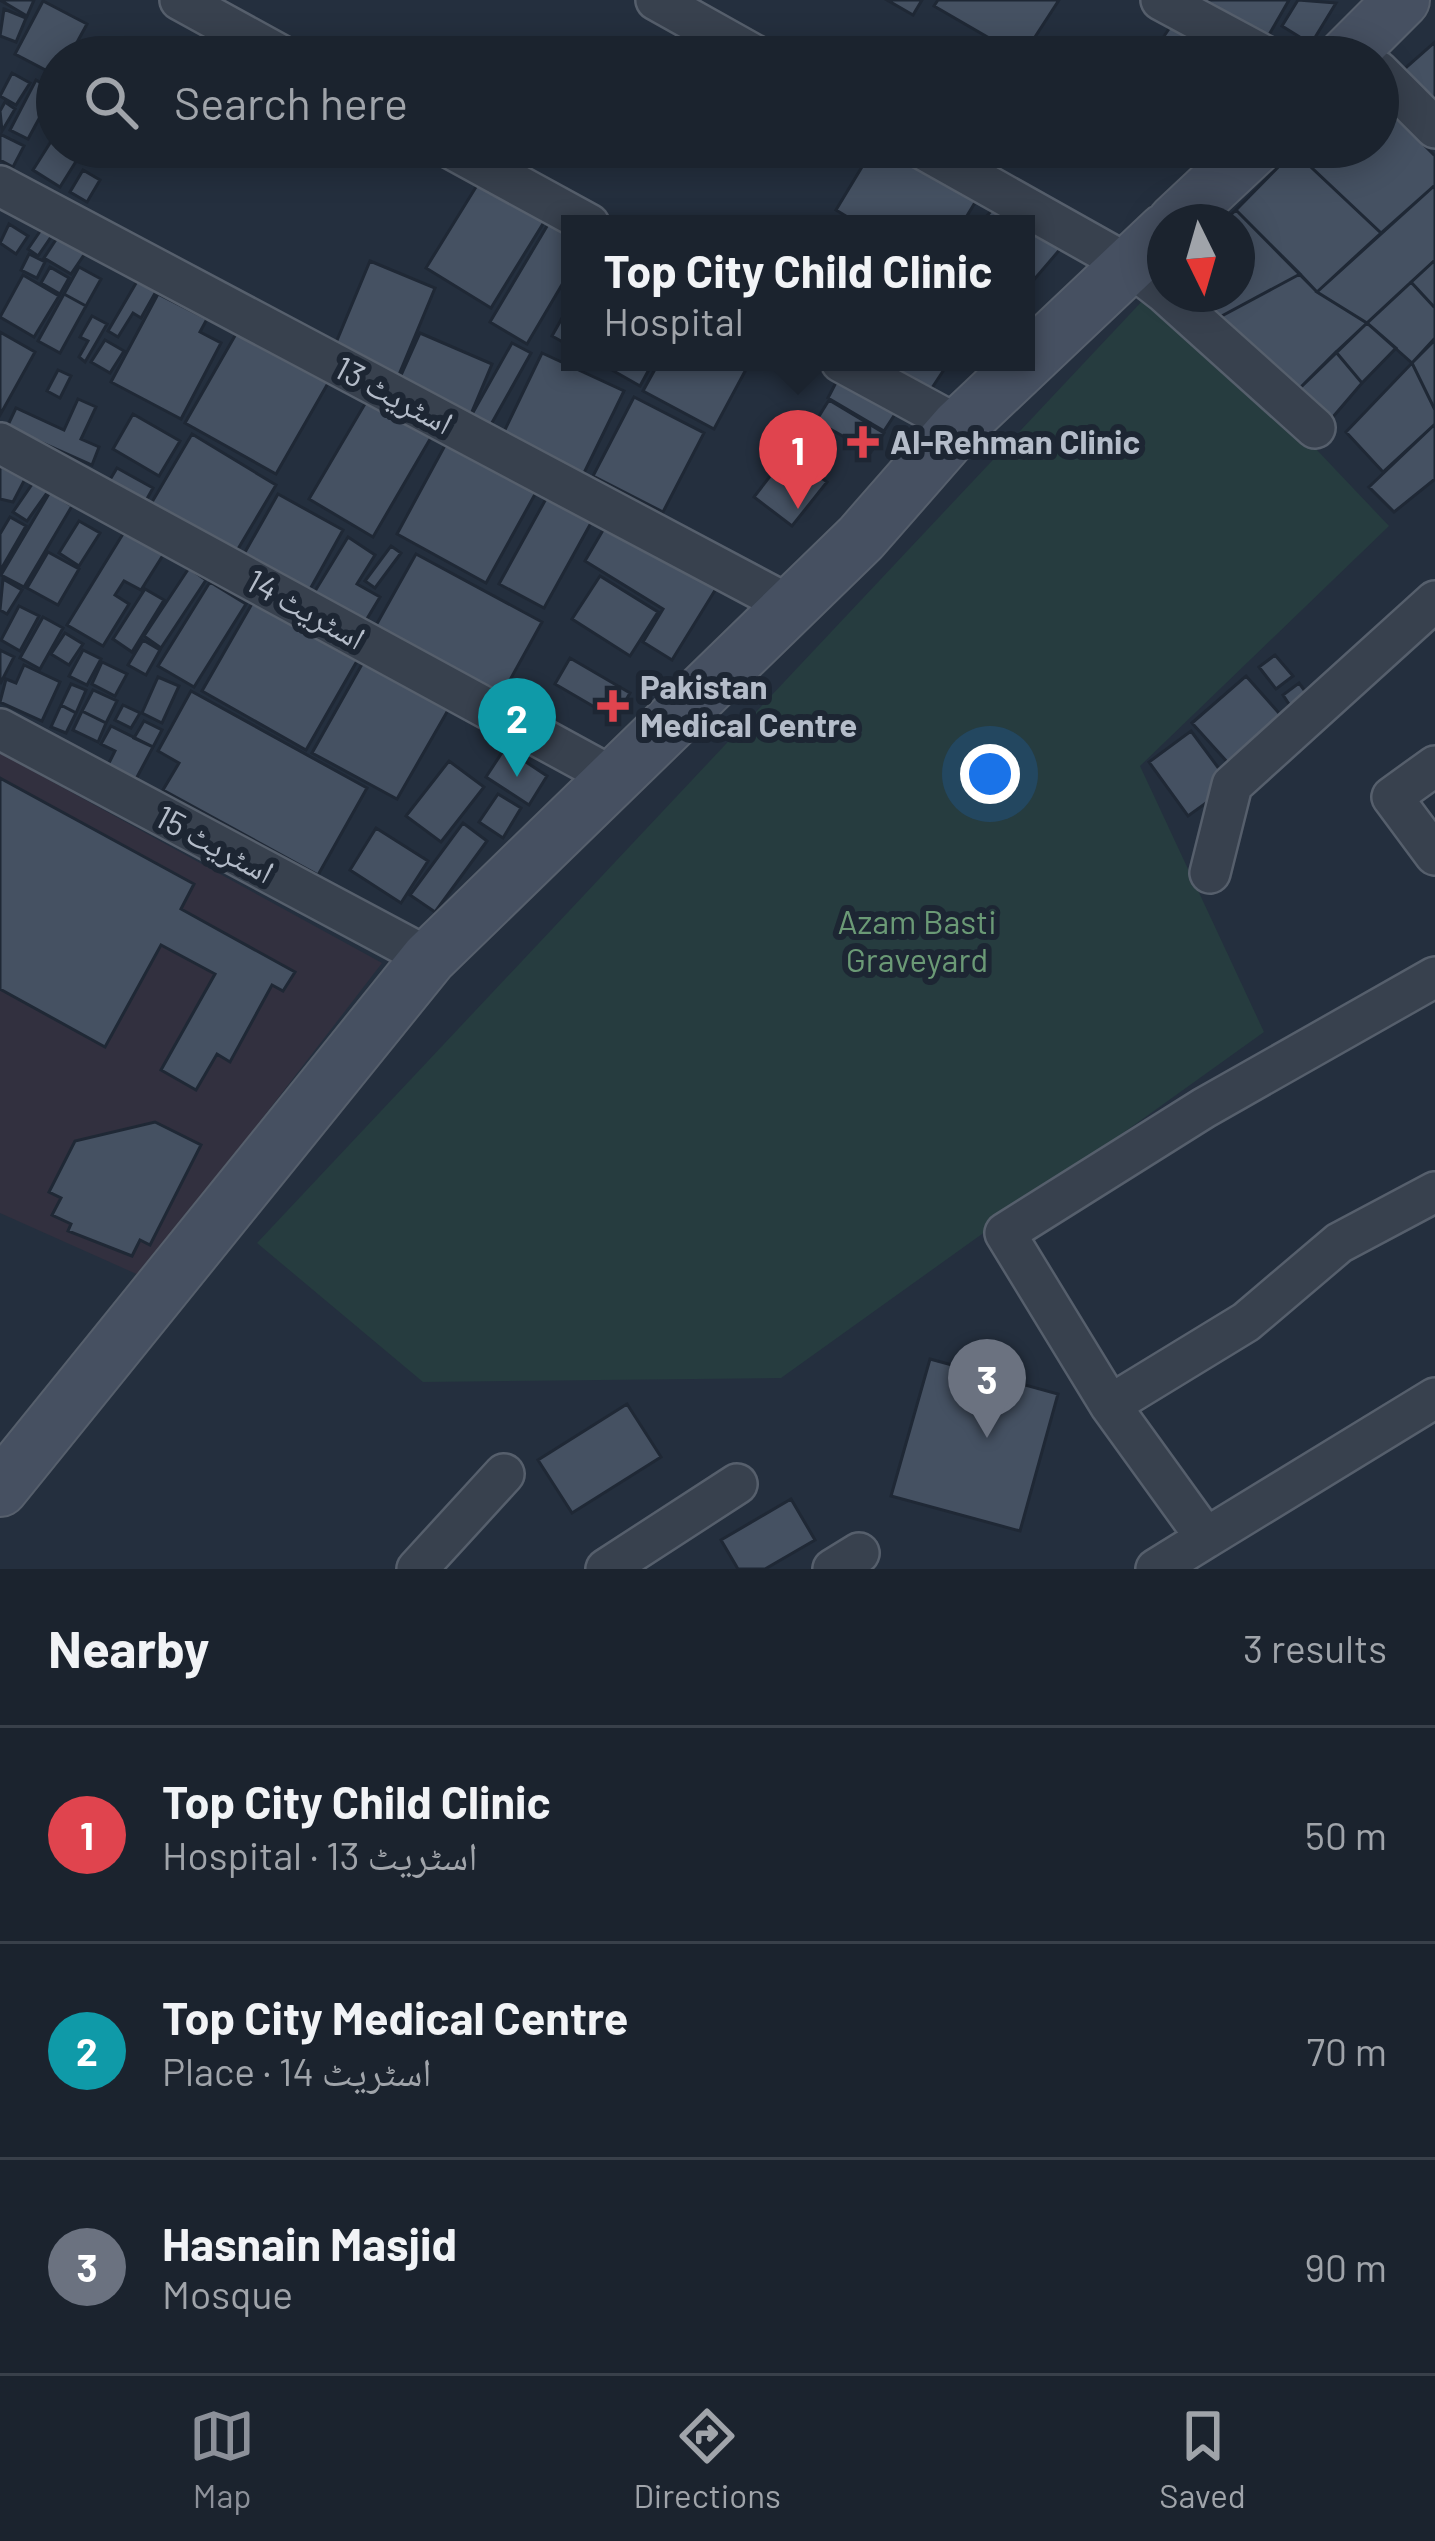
<!DOCTYPE html>
<meta charset="utf-8">
<style>
:root{--surface:#1b232e;--page:#242b36;--text:#f1f3f6;--muted:#a0a4aa;--line:#39404a;--accent:#8c9099}
body{margin:0;font-family:Barlow,"Noto Naskh Arabic",sans-serif;background:var(--page);color:var(--text)}
.compass{position:absolute;left:1147px;top:204px;width:108px;height:108px;border-radius:50%;background:var(--surface);box-shadow:0 6px 30px #0003;rotate:175deg}
.you{position:absolute;left:990px;top:774px;width:42px;height:42px;margin:-30px;border:9px solid #fff;border-radius:50%;background:#1a73e8;box-shadow:0 0 0 18px #1a73e833}
.badge{display:grid;place-items:center;width:78px;height:78px;border-radius:50%;background:var(--accent);color:#fff;font-size:39px;font-weight:700}
.pin{position:absolute;translate:-50% -99px;filter:drop-shadow(0 3px 6px #0008)}
.pin::after{content:'';position:absolute;top:63px;width:42px;height:36px;background:inherit;clip-path:polygon(0 0,100% 0,50% 100%)}
.popup{position:absolute;left:561px;top:215px;width:474px;height:156px;box-sizing:border-box;display:grid;place-content:center;border-radius:0px;background:var(--surface);filter:drop-shadow(0 3px 9px #0005);font-size:39px;white-space:nowrap;color:var(--muted)}
.popup b{font-size:45px;color:var(--text)}
.popup::after{content:'';position:absolute;left:50%;top:100%;margin-left:-24px;border:24px solid transparent;border-top-color:var(--surface)}
.list{margin:0;padding:0;list-style:none}
h2{display:flex;justify-content:space-between;align-items:center;height:156px;margin:0;padding:0 48px;font-size:51px}
h2 small{font-size:39px;font-weight:400;color:var(--muted)}
.list li{display:grid;grid-template-columns:78px 1fr auto;gap:36px;align-items:center;box-sizing:border-box;height:216px;padding:0 48px;border-top:3px solid var(--line)}
.list b{display:block;font-size:45px;white-space:nowrap}
.list p{margin:0;font-size:39px;white-space:nowrap;color:var(--muted)}
.list em{font-size:39px;font-style:normal;color:var(--muted)}
.icon{flex:none;width:66px;height:66px;fill:none;stroke:currentColor;stroke-width:2;stroke-linecap:round;stroke-linejoin:round}
.map{position:relative;flex:none;width:1435px;height:1569px;overflow:hidden}
.search{position:absolute;background:var(--surface);box-shadow:0 6px 30px #0003;left:36px;right:36px;top:36px;height:132px;display:flex;align-items:center;gap:30px;box-sizing:border-box;padding:0 42px;border-radius:66px;color:var(--muted);font-size:45px}
.sheet{height:804px;background:var(--surface)}
nav{display:flex;justify-content:space-around;align-items:center;box-sizing:border-box;height:168px;border-top:3px solid var(--line);background:var(--surface);font-size:33px;color:var(--muted)}
nav a{display:grid;justify-items:center;gap:6px}
nav .on{color:var(--accent)}
.map>svg:first-child{display:block}
.medical{fill:#32303f}
.green{fill:#263c3f}
.building{fill:#455162;stroke:#1f2835;stroke-width:3}
.lines{fill:none;stroke-linecap:round;stroke-linejoin:round}
.street-casing{stroke:#565f6c;stroke-width:44}
.secondary-casing{stroke:#565f6c;stroke-width:58}
.street{stroke:#38414e;stroke-width:39}
.secondary{stroke:#465061;stroke-width:54}
.health-dot{fill:#e0444e;stroke:#1d2633;stroke-width:4.5}
.labels{text-anchor:middle;stroke-width:12;stroke-linejoin:round;paint-order:stroke}
.street-label{font-size:33px;fill:#b4bcc9;stroke:#1d2633}
.poi-label{font-size:33px;font-weight:bold;fill:#b4bcc9;stroke:#1d2633;text-anchor:start}
.park-label{font-size:33px;fill:#6b9a76;stroke:#1d2633}
</style>
<div class="map">
<svg width="1435" height="1569" viewBox="0 0 1435 1569">
<rect width="100%" height="100%" fill="#242f3e"/>
<path class="medical" d="M 0,753 L 382,963 L 141,1276 L 0,1213 Z"/>
<path class="green" d="M 1145,298 L 1262,392 L 1389,526 L 1140,766 L 1264,1032 L 781,1378 L 423,1382 L 257,1243 Z"/>
<path class="building" d="M 0,0 L 34,0 L 27,16 Z
M 887,0 L 922,0 L 913,15 Z
M 938,0 L 1059,0 L 1022,57 L 934,6 Z
M 1196,0 L 1289,0 L 1266,40 Z
M 1298,0 L 1336,3 L 1311,44 L 1282,26 Z
M 43,1 L 87,24 L 69,57 L 57,57 L 57,76 L 15,54 Z
M 4,9 L 26,18 L 16,42 L 0,36 Z
M 1177,17 L 1240,57 L 1150,57 Z
M 1435,42 L 1435,106 L 1402,71 Z
M 12,73 L 30,83 L 16,105 L 0,96 Z
M 36,80 L 54,91 L 28,139 L 10,130 Z
M 1378,99 L 1435,156 L 1435,185 L 1381,233 L 1294,151 L 1378,147 Z
M 5,102 L 15,109 L 2,131 L 0,111 Z
M 57,132 L 57,147 L 85,147 L 60,187 L 33,170 Z
M 0,134 L 24,146 L 13,167 L 0,160 Z
M 874,147 L 910,147 L 982,191 L 962,224 L 859,224 L 836,210 Z
M 1294,151 L 1381,233 L 1317,292 L 1236,210 Z
M 83,170 L 100,180 L 87,202 L 70,192 Z
M 484,174 L 549,214 L 491,308 L 426,268 Z
M 1435,185 L 1435,260 L 1367,323 L 1317,292 Z
M 1003,197 L 1062,247 L 1026,289 L 1026,224 L 980,224 Z
M 1236,210 L 1300,274 L 1218,318 L 1190,294 L 1237,294 L 1237,222 L 1223,222 Z
M 556,211 L 570,224 L 570,271 L 527,344 L 490,322 Z
M 9,224 L 28,236 L 16,254 L 0,243 Z
M 43,227 L 53,234 L 38,256 L 28,249 Z
M 59,235 L 86,252 L 71,274 L 44,258 Z
M 29,254 L 45,262 L 37,278 L 21,270 Z
M 1435,260 L 1435,308 L 1411,282 Z
M 370,261 L 435,288 L 398,377 L 333,350 Z
M 50,267 L 69,278 L 60,294 L 41,283 Z
M 79,267 L 101,279 L 86,306 L 64,294 Z
M 1300,274 L 1317,292 L 1367,323 L 1299,389 L 1218,318 Z
M 23,275 L 59,296 L 34,337 L 0,317 Z
M 139,278 L 158,288 L 141,318 L 133,313 L 118,337 L 108,331 Z
M 1411,282 L 1435,308 L 1435,338 L 1412,363 L 1367,323 Z
M 64,294 L 86,306 L 60,353 L 38,341 Z
M 158,294 L 207,319 L 200,332 L 221,343 L 181,419 L 111,382 Z
M 570,304 L 570,346 L 552,336 Z
M 92,316 L 107,324 L 85,362 L 79,357 L 88,341 L 80,337 Z
M 1367,323 L 1396,348 L 1362,383 L 1336,352 Z
M 240,327 L 331,378 L 276,474 L 185,423 Z
M 0,332 L 35,352 L 0,415 Z
M 420,333 L 492,364 L 471,414 L 398,382 Z
M 105,340 L 124,351 L 110,373 L 91,362 Z
M 1435,340 L 1435,410 L 1412,363 Z
M 512,343 L 531,353 L 489,428 L 471,416 Z
M 1336,352 L 1362,383 L 1332,418 L 1299,389 Z
M 542,353 L 624,391 L 582,477 L 501,438 Z
M 598,362 L 653,362 L 640,386 Z
M 659,362 L 750,362 L 714,429 L 643,391 Z
M 871,362 L 949,362 L 926,397 Z
M 1412,363 L 1435,410 L 1435,424 L 1383,472 L 1346,432 Z
M 58,370 L 71,376 L 60,398 L 47,391 Z
M 842,371 L 899,408 L 884,431 L 828,398 Z
M 369,397 L 433,434 L 373,537 L 309,499 Z
M 634,397 L 704,433 L 663,512 L 593,476 Z
M 78,399 L 96,407 L 81,439 L 99,447 L 92,465 L 7,427 L 16,408 L 64,430 Z
M 829,400 L 884,433 L 871,452 L 816,421 Z
M 133,414 L 180,441 L 159,476 L 113,449 Z
M 1435,424 L 1435,479 L 1394,512 L 1369,487 Z
M 192,434 L 276,485 L 229,564 L 145,514 Z
M 449,438 L 539,487 L 486,583 L 397,534 Z
M 788,453 L 827,482 L 792,526 L 754,497 Z
M 0,466 L 25,479 L 13,502 L 0,499 Z
M 117,468 L 153,488 L 139,513 L 102,493 Z
M 35,480 L 49,490 L 27,521 L 13,512 Z
M 552,488 L 597,512 L 544,608 L 499,584 Z
M 50,492 L 72,506 L 24,587 L 1,575 Z
M 278,494 L 343,530 L 309,591 L 244,554 Z
M 613,513 L 722,579 L 672,660 L 643,642 L 663,609 L 585,561 Z
M 10,517 L 26,526 L 0,571 L 0,534 Z
M 79,521 L 100,533 L 79,566 L 59,553 Z
M 126,529 L 165,552 L 141,590 L 124,581 L 115,595 L 129,604 L 103,646 L 67,625 Z
M 348,537 L 375,555 L 357,584 L 380,597 L 359,632 L 309,601 Z
M 391,546 L 401,553 L 375,588 L 365,581 Z
M 48,552 L 79,569 L 58,605 L 27,588 Z
M 416,554 L 542,622 L 500,698 L 374,629 Z
M 189,568 L 206,580 L 161,648 L 144,636 Z
M 600,576 L 658,612 L 630,656 L 572,619 Z
M 3,579 L 22,590 L 7,614 L 0,610 Z
M 210,582 L 246,604 L 194,687 L 158,666 Z
M 145,589 L 164,600 L 132,652 L 113,639 Z
M 257,595 L 361,654 L 306,750 L 202,691 Z
M 19,606 L 39,616 L 20,651 L 1,640 Z
M 43,617 L 63,628 L 40,669 L 20,658 Z
M 65,633 L 83,644 L 69,665 L 51,654 Z
M 143,640 L 160,650 L 146,675 L 128,665 Z
M 0,650 L 14,657 L 0,684 Z
M 83,650 L 101,659 L 87,685 L 69,676 Z
M 370,650 L 455,698 L 397,799 L 312,753 Z
M 1275,655 L 1293,676 L 1276,689 L 1259,667 Z
M 570,658 L 630,693 L 615,719 L 555,684 Z
M 102,662 L 127,674 L 115,696 L 92,684 Z
M 24,665 L 60,682 L 42,721 L 0,702 L 6,679 L 16,683 Z
M 1246,676 L 1293,729 L 1239,775 L 1192,723 Z
M 158,677 L 179,686 L 162,723 L 142,713 Z
M 1299,683 L 1310,698 L 1293,710 L 1283,695 Z
M 71,684 L 86,690 L 76,713 L 61,705 Z
M 93,690 L 117,701 L 106,723 L 82,711 Z
M 191,691 L 367,788 L 318,875 L 163,790 L 179,763 L 158,751 Z
M 61,705 L 76,713 L 66,733 L 51,727 Z
M 123,705 L 140,713 L 131,728 L 115,720 Z
M 82,711 L 106,723 L 98,742 L 73,730 Z
M 144,721 L 162,730 L 153,747 L 134,738 Z
M 111,726 L 153,747 L 136,779 L 108,765 L 115,751 L 101,744 Z
M 1191,731 L 1231,785 L 1188,816 L 1149,762 Z
M 505,748 L 547,776 L 529,805 L 486,777 Z
M 449,761 L 484,787 L 441,842 L 406,816 Z
M 0,778 L 194,884 L 181,909 L 295,972 L 283,991 L 272,985 L 230,1062 L 217,1054 L 196,1090 L 161,1070 L 215,974 L 161,945 L 105,1047 L 0,989 Z
M 498,794 L 521,808 L 503,838 L 479,822 Z
M 463,823 L 487,841 L 435,912 L 410,895 Z
M 376,828 L 428,861 L 401,903 L 350,870 Z
M 155,1122 L 201,1145 L 150,1245 L 140,1240 L 132,1256 L 68,1231 L 71,1224 L 52,1215 L 61,1198 L 49,1192 L 75,1141 Z
M 930,1359 L 1058,1394 L 1020,1531 L 891,1496 Z
M 627,1404 L 661,1457 L 572,1513 L 538,1460 Z
M 791,1499 L 815,1540 L 765,1569 L 738,1569 L 721,1540 Z"/>
<g class="lines">
<defs>
<path id="street" d="M 180,0 L 284,57
M 656,0 L 758,57
M 1161,0 L 1267,57
M 1378,71 L 1435,128
M 448,147 L 589,224
M 919,147 L 1129,265 L 1165,293
M 0,186 L 787,604
M 1166,294 L 1315,428
M 841,362 L 959,426
M 0,443 L 611,776
M 0,729 L 429,958
M 1435,766 L 1392,797 L 1435,855
M 1210,873 L 1232,785 L 1435,601
M 1110,1405 L 1246,1322 L 1339,1243 L 1435,1192
M 1206,1538 L 1435,1398
M 417,1569 L 504,1474
M 606,1569 L 737,1484
M 833,1569 L 859,1553
M 1156,1569 L 1206,1538 L 1110,1405 L 1005,1233 L 1204,1108 L 1435,977"/>
<path id="secondary" d="M 1345,57 L 1402,0
M 1175,222 L 1255,147
M 0,1489 L 429,958 L 861,538 L 959,426 L 1165,231"/>
</defs>
<use href="#street" class="street-casing"/>
<use href="#secondary" class="secondary-casing"/>
<use href="#street" class="street"/>
<use href="#secondary" class="secondary"/>
</g>
<g class="health-dot">
<path d="M857 424h12v12h12v12h-12v12h-12v-12h-12v-12h12z"/>
<path d="M607 688h12v12h12v12h-12v12h-12v-12h-12v-12h12z"/>
</g>
<g class="labels">
<g class="street-label">
<text transform="translate(394 395) rotate(28)" y="12">اسٹریٹ 13</text>
<text transform="translate(306 609) rotate(29)" y="12">اسٹریٹ 14</text>
<text transform="translate(215 844) rotate(28)" y="12">اسٹریٹ 15</text>
</g>
<g class="poi-label">
<text x="890" y="454">Al-Rehman Clinic</text>
<text x="640" y="699">Pakistan<tspan x="640" dy="38">Medical Centre</tspan></text>
</g>
<g class="park-label">
<text x="917" y="934">Azam Basti<tspan x="917" dy="38">Graveyard</tspan></text>
</g>
</g>
</svg>
<svg class="compass" viewBox="-18 -18 36 36"><path d="M0-13l5 13h-10z" fill="#e53935"/><path d="M0 13l5-13h-10z" fill="#a0a4aa"/></svg>
<div class="you"></div>
<div class="pin badge" style="left:798px;top:509px;background:#e0444e">1</div>
<div class="popup"><b>Top City Child Clinic</b>Hospital</div>
<div class="pin badge" style="left:517px;top:777px;background:#0f9aa8">2</div>
<div class="pin badge" style="left:987px;top:1438px;background:#6b7280">3</div>
<div class="search"><svg class="icon" aria-label="search" viewBox="0 0 24 24"><circle cx="10" cy="10" r="6"/><path d="M15 15l6 6"/></svg>Search here</div>
</div>
<section class="sheet">
<h2>Nearby<small>3 results</small></h2>
<ul class="list">
<li><span class="badge" style="background:#e0444e">1</span><div><b>Top City Child Clinic</b><p>Hospital · اسٹریٹ 13</p></div><em>50 m</em></li>
<li><span class="badge" style="background:#0f9aa8">2</span><div><b>Top City Medical Centre</b><p>Place · اسٹریٹ 14</p></div><em>70 m</em></li>
<li><span class="badge" style="background:#6b7280">3</span><div><b>Hasnain Masjid</b><p>Mosque</p></div><em>90 m</em></li>
</ul>
</section>
<nav>
<a class="on"><svg class="icon" aria-label="map" viewBox="0 0 24 24"><path d="M3 6l6-2 6 2 6-2v14l-6 2-6-2-6 2zM9 4v14M15 6v14"/></svg>Map</a>
<a><svg class="icon" aria-label="directions" viewBox="0 0 24 24"><path d="M12 3l9 9-9 9-9-9zM9 14v-3h6M13 9l2 2-2 2"/></svg>Directions</a>
<a><svg class="icon" aria-label="saved" viewBox="0 0 24 24"><path d="M7 4h10v16l-5-4-5 4z"/></svg>Saved</a>
</nav>
